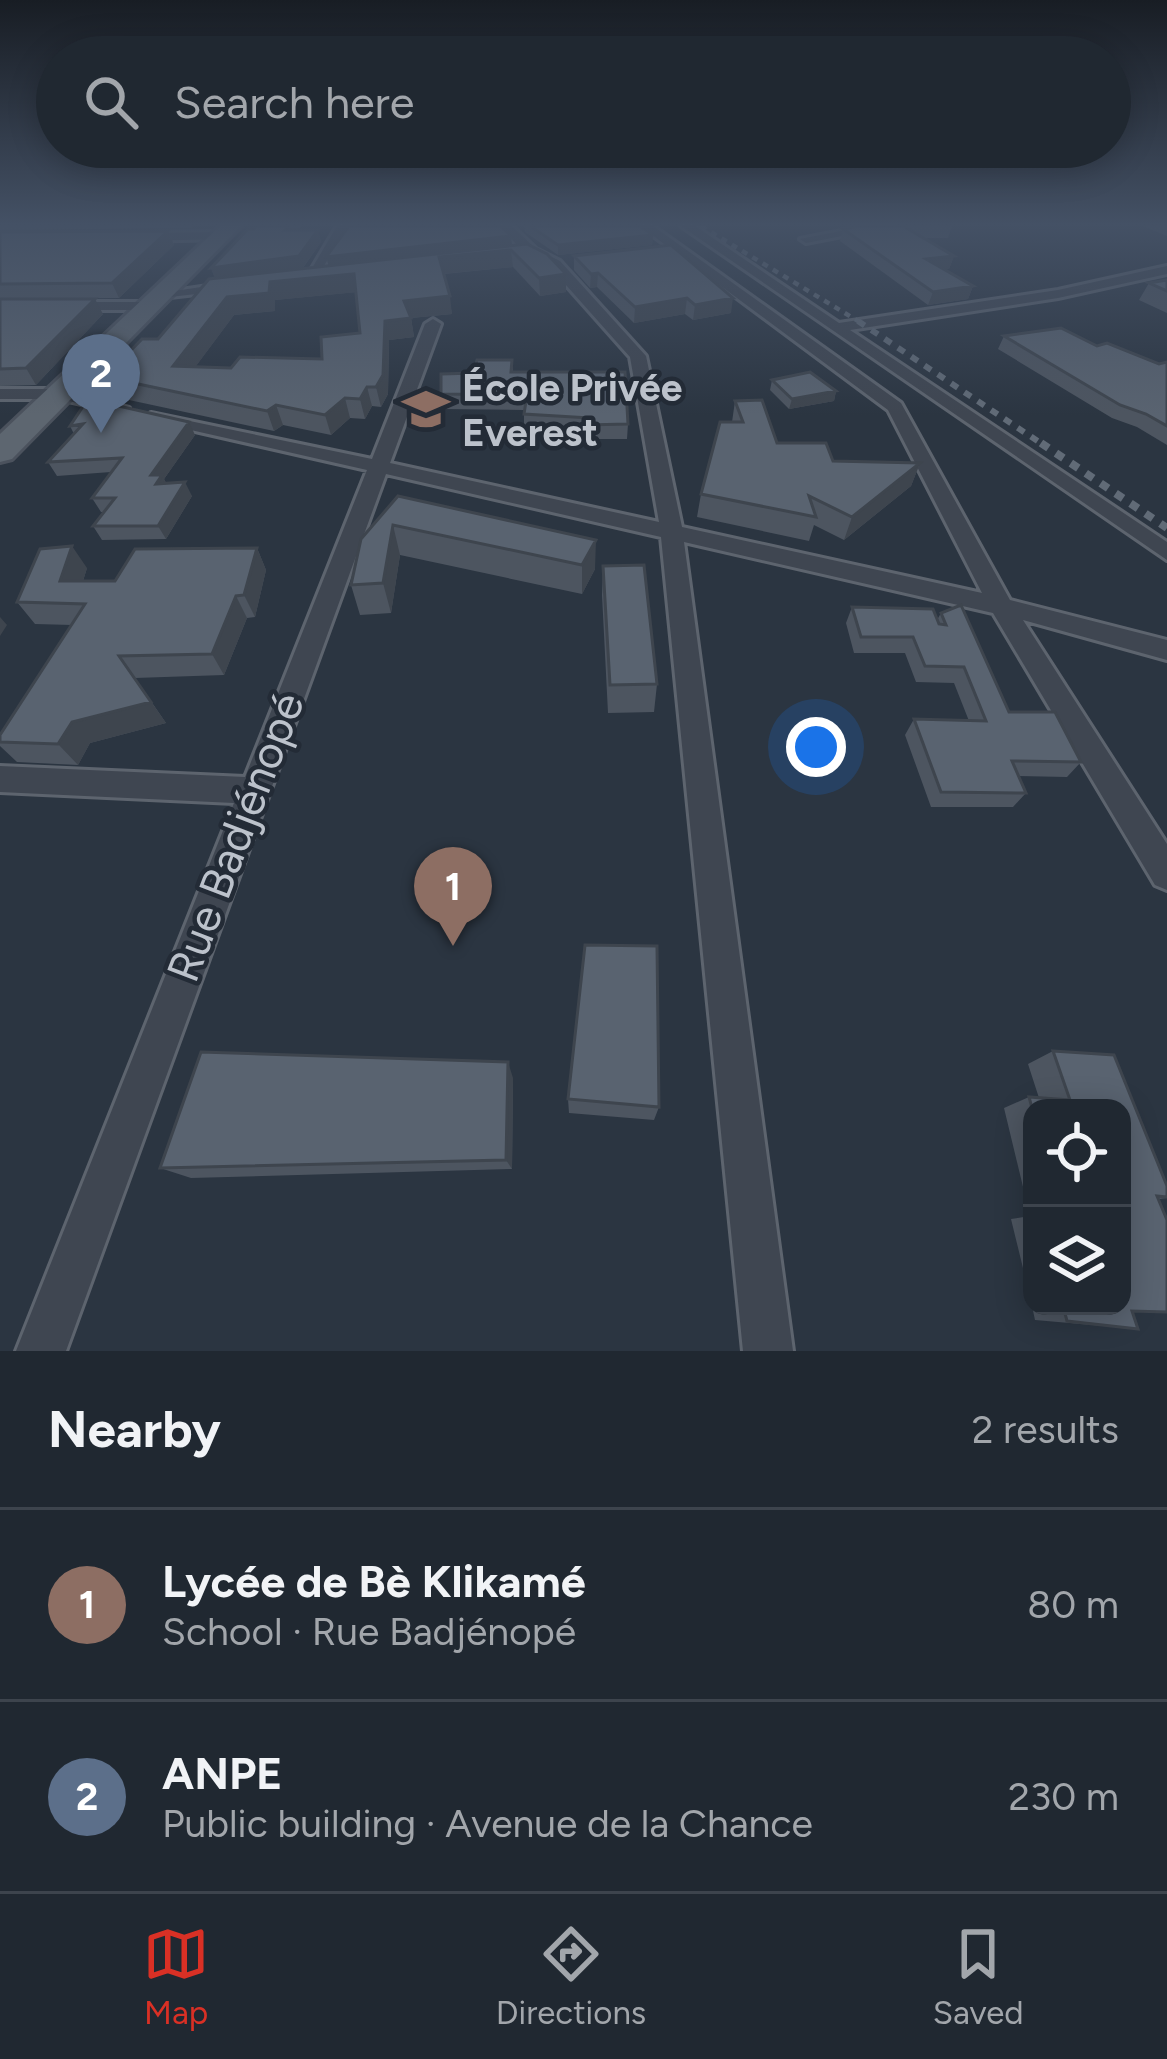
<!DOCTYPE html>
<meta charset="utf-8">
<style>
:root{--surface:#202831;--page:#2d343d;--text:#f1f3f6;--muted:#a2a6ab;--line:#3d444d;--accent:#d93025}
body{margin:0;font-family:Figtree,sans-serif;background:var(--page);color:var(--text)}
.controls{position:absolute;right:36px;bottom:36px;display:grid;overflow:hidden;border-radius:24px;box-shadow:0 6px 30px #0003}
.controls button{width:108px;height:108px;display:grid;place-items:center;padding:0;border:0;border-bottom:3px solid var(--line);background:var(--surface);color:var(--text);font:60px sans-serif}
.you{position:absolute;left:816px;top:747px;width:42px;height:42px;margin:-30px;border:9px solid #fff;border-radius:50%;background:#1a73e8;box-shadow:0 0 0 18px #1a73e833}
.badge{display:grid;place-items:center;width:78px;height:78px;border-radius:50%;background:var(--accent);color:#fff;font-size:39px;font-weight:700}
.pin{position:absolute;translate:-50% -99px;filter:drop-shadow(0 3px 6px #0008)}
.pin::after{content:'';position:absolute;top:63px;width:42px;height:36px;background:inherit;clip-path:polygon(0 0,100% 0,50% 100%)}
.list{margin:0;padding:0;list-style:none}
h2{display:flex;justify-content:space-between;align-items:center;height:156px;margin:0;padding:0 48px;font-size:51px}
h2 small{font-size:39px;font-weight:400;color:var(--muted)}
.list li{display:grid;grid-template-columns:78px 1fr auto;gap:36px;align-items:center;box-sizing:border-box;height:192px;padding:0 48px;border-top:3px solid var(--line)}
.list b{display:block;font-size:45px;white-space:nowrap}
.list p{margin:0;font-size:39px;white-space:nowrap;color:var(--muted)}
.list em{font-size:39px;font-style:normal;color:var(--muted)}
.icon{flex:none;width:66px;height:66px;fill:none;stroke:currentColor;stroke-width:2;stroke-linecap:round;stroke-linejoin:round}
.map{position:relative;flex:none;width:1167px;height:1351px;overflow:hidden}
.search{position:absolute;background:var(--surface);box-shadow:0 6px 30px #0003;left:36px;right:36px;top:36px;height:132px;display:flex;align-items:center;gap:30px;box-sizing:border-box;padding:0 42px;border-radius:66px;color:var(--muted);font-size:45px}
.sheet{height:540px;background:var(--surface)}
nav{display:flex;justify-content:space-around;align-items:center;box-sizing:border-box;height:168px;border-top:3px solid var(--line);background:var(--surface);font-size:33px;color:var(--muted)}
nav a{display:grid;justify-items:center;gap:6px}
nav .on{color:var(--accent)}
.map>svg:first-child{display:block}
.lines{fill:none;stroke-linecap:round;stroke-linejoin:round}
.street-casing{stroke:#5d646e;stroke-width:6}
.primary-casing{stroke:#4b525d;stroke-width:6}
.street{fill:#3f4651;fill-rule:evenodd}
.primary{fill:#5d6670;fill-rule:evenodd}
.rail-far2{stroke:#616b77;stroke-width:4.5;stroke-dasharray:6 6;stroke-linecap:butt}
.rail-far1{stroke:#616b77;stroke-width:6;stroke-dasharray:8 8;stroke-linecap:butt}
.rail{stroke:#616b77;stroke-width:8;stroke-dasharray:9 9;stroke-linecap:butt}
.wall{fill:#4d5560;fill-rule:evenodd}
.shaded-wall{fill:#3e454e}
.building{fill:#596370;stroke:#3e454e;stroke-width:3;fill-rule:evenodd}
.labels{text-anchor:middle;stroke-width:9;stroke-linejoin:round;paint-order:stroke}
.far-poi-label{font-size:39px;font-weight:bold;fill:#bcc2cb;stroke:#232b36;text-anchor:start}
.street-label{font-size:45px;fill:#bcc2cb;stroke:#232b36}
</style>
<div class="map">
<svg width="1167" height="1351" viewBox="0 0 1167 1351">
<rect width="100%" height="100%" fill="#2b3541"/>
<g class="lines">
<defs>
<path id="street" d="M 337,226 L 349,226 L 315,280 L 305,280 Z
M 500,226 L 512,226 L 536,249 L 560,261 L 646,356 L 682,527 L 982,593 L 888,410 L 640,226 L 653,226 L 901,403 L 1010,600 L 1167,640 L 1167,660 L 1023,620 L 1167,844 L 1167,890 L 1155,885 L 993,613 L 684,542 L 793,1351 L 743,1351 L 661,537 L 386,474 L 66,1351 L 16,1351 L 234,803 L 0,792 L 0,766 L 245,777 L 367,470 L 151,421 L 151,413 L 372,459 L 425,324 L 433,319 L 441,324 L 390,463 L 659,522 L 630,357 L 550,267 L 526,255 Z
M 681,226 L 695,226 L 839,323 L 1058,290 L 1167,266 L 1167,274 L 1058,298 L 850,330 L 1167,542 L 1167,560 Z
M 866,226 L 893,226 L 806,243 L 800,239 Z
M 220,232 L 224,239 L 136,241 L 130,237 L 136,233 Z
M 235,282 L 242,286 L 240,289 L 161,298 L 154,294 Z
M 0,302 L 149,302 L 156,306 L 149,310 L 0,310 Z
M 0,389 L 60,389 L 129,408 L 120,413 L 60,399 L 0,399 Z"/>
<path id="primary" d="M 220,226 L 241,226 L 12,459 L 0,462 L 0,434 Z"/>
</defs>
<use href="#street" class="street-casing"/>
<use href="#primary" class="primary-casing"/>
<use href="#street" class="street"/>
<use href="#primary" class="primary"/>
<path class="rail-far2" d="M 701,226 L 863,324"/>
<path class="rail-far1" d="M 858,321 L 1045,446"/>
<path class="rail" d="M 1041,443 L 1167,528"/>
</g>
<path class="wall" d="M 0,226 L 193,226 L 191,228 L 0,230 Z
M 257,226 L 301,226 L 298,230 L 318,230 L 321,242 L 303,268 L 329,266 L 326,257 L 511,236 L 512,246 L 527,244 L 566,292 L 540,296 L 513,267 L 444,274 L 452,314 L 411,318 L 414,337 L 389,340 L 388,394 L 381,407 L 372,406 L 365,419 L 350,418 L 331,435 L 283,425 L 274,431 L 115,397 L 105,377 L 158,339 L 215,278 L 211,268 ZM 356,292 L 360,333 L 322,359 L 231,368 L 195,367 L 234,315 L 275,311 L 275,300 Z
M 524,226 L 640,226 L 653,235 L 652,245 L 558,255 L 525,232 Z
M 859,226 L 952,226 L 948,238 L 924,238 L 954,256 L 949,269 L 944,269 L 973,286 L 968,299 L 928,305 L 840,241 L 843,229 Z
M 1143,226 L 1167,226 L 1167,236 Z
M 168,231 L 174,245 L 119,298 L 0,299 L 0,232 Z
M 574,256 L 731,313 L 693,320 L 685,314 L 634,323 L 597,287 L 590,288 L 574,270 Z
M 1167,280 L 1167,313 L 1139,300 L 1149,283 Z
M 0,299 L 103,314 L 36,385 L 0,386 Z
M 1004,336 L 1097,346 L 1159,364 L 1167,362 L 1167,445 L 1137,427 L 1112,418 L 998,349 Z
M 512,360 L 513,372 L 628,424 L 627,439 L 585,439 L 585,432 L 524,429 L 524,410 L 443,409 L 441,394 L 474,373 Z
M 772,380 L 836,391 L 834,401 L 789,409 L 770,390 Z
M 735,401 L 777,443 L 833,461 L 920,463 L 911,486 L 844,540 L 814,525 L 809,541 L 697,517 L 701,494 L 732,422 Z
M 70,426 L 195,435 L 164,479 L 166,483 L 192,496 L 166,539 L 102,540 L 93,526 L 104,512 L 101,512 L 92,498 L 111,472 L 57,476 L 48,462 L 74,434 Z
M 398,496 L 595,569 L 582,594 L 400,555 L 391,613 L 360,615 L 351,585 Z
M 257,548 L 266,570 L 255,617 L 247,618 L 224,675 L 135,678 L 166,723 L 90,743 L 78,765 L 17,762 L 0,746 L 0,735 L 72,625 L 35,624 L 17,602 L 87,568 L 83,581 L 115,581 Z
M 603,566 L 657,684 L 654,712 L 608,713 L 602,595 Z
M 852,607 L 937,620 L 941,613 L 1009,712 L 1081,762 L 1067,777 L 1018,776 L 1026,793 L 1013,807 L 931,807 L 905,735 L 914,719 L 969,721 L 954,683 L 916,682 L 905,653 L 854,653 L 846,623 Z
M 1053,1051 L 1167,1186 L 1167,1198 L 1159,1199 L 1133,1311 L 1138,1329 L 1035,1320 L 1032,1306 L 1122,1306 L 1032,1108 L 1032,1305 L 1011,1219 L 1030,1216 L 1004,1108 L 1029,1097 L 1039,1098 L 1028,1064 Z
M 513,1078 L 512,1169 L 191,1178 L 160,1168 Z
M 568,1099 L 659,1107 L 654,1120 L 569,1113 Z"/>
<path class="shaded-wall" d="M 318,230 L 321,242 L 302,269 L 216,281 L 211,268 Z
M 168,231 L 174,245 L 119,298 L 112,283 Z
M 653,235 L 652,245 L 558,255 L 558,245 Z
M 511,236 L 512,246 L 329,266 L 326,257 Z
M 511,250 L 513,267 L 441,274 L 439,257 Z
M 954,256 L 949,269 L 922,272 L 926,259 Z
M 598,273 L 597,287 L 590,288 L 591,274 Z
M 354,274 L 358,292 L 275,300 L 275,311 L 234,315 L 182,385 L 173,366 L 227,297 L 270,282 Z
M 566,274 L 566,292 L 540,296 L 539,278 Z
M 973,286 L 968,299 L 928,305 L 933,292 Z
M 450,296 L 452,314 L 411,318 L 414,337 L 389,340 L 388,394 L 381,407 L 376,387 L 385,321 L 404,301 Z
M 687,298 L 685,314 L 634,323 L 635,307 Z
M 733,298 L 731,313 L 693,320 L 695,305 Z
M 95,299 L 103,314 L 36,385 L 26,368 Z
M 367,387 L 372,406 L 365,419 L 360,399 Z
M 836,391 L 834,401 L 789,409 L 792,399 Z
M 345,398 L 350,418 L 331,435 L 325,415 Z
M 276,405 L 283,425 L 274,431 L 267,411 Z
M 189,422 L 195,435 L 164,479 L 169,488 L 163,498 L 151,475 Z
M 920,463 L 911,486 L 844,540 L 852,517 Z
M 185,482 L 192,496 L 166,539 L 158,526 Z
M 393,525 L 400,555 L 391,613 L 383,583 Z
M 596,540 L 595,569 L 582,594 L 582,565 Z
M 72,546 L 87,568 L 76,603 L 60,581 Z
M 257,548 L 266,570 L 255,617 L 244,595 Z
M 236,596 L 247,618 L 224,675 L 212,654 Z
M 0,617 L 7,625 L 0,636 Z
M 119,656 L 166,723 L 90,743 L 78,765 L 58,744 L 72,722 Z
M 508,1062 L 513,1078 L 512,1169 L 506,1160 Z"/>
<path class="building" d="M 257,226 L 289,226 L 285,230 L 318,230 L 299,256 L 211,268 L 248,229 L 254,229 Z
M 349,226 L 501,226 L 511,236 L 326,257 Z
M 530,226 L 640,226 L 653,235 L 558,245 Z
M 859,226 L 903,226 L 954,256 L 926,259 L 973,286 L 933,292 L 843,229 Z
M 168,231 L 112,283 L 0,284 L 0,232 Z
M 527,244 L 547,254 L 566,274 L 539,278 L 511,250 L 439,257 L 450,296 L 404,301 L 411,318 L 385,321 L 383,375 L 376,387 L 367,387 L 360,399 L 345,398 L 325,415 L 276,405 L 267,411 L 105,377 L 142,339 L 158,339 L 209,279 ZM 354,274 L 360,333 L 321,337 L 322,359 L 240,357 L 231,368 L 173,366 L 227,297 L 269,293 L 270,282 Z
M 671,245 L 733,298 L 695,305 L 687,298 L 635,307 L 598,273 L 591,274 L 574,256 Z
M 1167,280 L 1167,291 L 1149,283 Z
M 0,299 L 95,299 L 26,368 L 0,369 Z
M 1061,328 L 1097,346 L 1107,343 L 1159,364 L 1167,362 L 1167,426 L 1146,414 L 1120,405 L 1004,336 Z
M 477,360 L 512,360 L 511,372 L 625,372 L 628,424 L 585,425 L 591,418 L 524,414 L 527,395 L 441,394 L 441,374 L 474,373 Z
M 810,372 L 836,391 L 792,399 L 772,380 Z
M 88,399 L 189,422 L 151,475 L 162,475 L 156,484 L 185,482 L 158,526 L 93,526 L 115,498 L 92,498 L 122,458 L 48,462 L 83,424 L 70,426 Z
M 762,400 L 777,443 L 826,443 L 833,461 L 920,463 L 852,517 L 809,496 L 816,517 L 701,494 L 720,422 L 743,422 L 735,401 Z
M 398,496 L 596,540 L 582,565 L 393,525 L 383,583 L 351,585 L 361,539 Z
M 72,546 L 60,581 L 115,581 L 135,549 L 257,548 L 244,595 L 236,596 L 212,654 L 119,656 L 151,702 L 72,722 L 58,744 L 0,742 L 0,735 L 85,604 L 17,602 L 40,549 Z
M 644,565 L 657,684 L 610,685 L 603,566 Z
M 961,605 L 1009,712 L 1055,712 L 1081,762 L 1012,761 L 1026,793 L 941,792 L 914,719 L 986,721 L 964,667 L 925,666 L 913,637 L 861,637 L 852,607 L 933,609 L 939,624 L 946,625 L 941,613 Z
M 585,945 L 657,946 L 659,1107 L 568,1099 Z
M 1053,1051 L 1114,1055 L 1167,1186 L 1167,1197 L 1157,1196 L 1167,1220 L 1167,1312 L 1132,1311 L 1138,1329 L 1067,1321 L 1063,1306 L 1122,1306 L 1122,1108 L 1032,1108 L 1029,1097 L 1070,1100 Z
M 201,1052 L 508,1062 L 506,1160 L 160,1168 Z"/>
<linearGradient id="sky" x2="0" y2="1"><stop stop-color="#181d24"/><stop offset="0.54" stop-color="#445165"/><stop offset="1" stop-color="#445165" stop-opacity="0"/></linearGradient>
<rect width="1167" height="415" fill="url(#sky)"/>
<defs>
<symbol id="school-bare" viewBox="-9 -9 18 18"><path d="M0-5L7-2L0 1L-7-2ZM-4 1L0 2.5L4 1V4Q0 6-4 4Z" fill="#8d6e63" stroke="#232b36" stroke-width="2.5" paint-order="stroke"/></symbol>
</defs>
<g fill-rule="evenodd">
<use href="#school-bare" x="393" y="376" width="66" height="66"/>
</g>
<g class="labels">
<g class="far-poi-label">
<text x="462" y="401">École Privée<tspan x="462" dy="45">Everest</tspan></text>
</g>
<g class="street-label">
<text transform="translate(235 837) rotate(-69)" y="16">Rue Badjénopé</text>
</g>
</g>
</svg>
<div class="controls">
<button><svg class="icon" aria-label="locate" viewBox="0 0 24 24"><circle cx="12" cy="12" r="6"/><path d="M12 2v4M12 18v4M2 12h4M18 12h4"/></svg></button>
<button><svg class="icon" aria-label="layers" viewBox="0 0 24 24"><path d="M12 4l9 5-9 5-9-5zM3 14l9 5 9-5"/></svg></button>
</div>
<div class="you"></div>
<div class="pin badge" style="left:453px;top:946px;background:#8d6e63">1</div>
<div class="pin badge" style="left:101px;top:433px;background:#5c6f8a">2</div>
<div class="search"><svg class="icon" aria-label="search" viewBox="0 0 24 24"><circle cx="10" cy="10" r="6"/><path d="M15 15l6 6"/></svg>Search here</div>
</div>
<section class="sheet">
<h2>Nearby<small>2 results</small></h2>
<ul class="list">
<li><span class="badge" style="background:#8d6e63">1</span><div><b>Lycée de Bè Klikamé</b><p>School · Rue Badjénopé</p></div><em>80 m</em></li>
<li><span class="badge" style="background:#5c6f8a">2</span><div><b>ANPE</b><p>Public building · Avenue de la Chance</p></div><em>230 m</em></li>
</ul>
</section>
<nav>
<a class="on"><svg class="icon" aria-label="map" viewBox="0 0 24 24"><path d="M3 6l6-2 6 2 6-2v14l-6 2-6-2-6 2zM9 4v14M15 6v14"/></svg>Map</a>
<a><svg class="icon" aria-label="directions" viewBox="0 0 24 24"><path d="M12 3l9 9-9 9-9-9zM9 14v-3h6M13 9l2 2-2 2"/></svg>Directions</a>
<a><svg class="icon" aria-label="saved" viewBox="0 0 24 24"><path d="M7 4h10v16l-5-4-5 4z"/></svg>Saved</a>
</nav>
